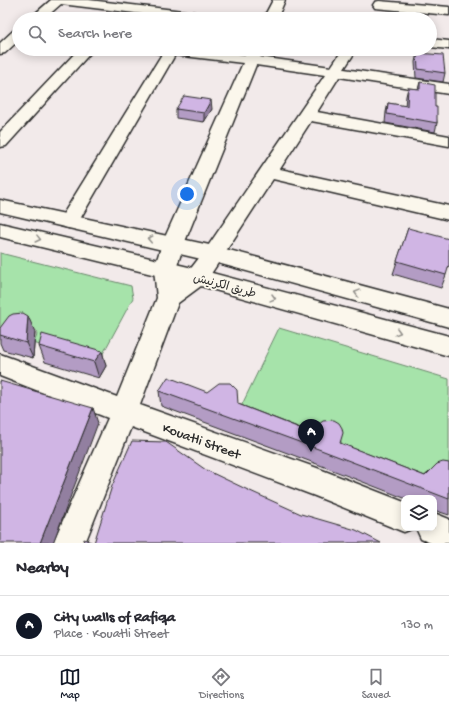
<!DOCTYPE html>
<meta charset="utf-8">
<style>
:root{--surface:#fff;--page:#f7f7f7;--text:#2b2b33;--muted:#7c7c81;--line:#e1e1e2;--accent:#111827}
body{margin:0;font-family:"Gochi Hand","Playpen Sans Arabic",sans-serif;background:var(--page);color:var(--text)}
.controls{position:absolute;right:12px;bottom:12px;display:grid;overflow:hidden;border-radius:8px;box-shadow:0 2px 10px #0003}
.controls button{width:36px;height:36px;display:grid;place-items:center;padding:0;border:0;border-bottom:1px solid var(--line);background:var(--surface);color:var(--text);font:20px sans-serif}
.you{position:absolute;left:187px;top:194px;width:14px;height:14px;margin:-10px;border:3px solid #fff;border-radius:50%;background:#1a73e8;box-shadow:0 0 0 6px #1a73e833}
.badge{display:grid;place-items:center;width:26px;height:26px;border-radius:50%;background:var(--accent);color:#fff;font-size:13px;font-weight:700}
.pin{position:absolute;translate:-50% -33px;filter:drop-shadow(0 1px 2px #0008)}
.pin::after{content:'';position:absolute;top:21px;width:14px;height:12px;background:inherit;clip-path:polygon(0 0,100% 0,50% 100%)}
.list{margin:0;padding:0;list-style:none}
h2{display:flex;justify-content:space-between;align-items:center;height:52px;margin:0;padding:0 16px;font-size:17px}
h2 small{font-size:13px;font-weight:400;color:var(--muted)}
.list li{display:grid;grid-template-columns:26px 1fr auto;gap:12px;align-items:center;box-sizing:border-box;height:60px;padding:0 16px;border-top:1px solid var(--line)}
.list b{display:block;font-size:15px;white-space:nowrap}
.list p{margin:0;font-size:13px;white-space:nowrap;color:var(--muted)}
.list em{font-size:13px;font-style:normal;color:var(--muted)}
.icon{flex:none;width:22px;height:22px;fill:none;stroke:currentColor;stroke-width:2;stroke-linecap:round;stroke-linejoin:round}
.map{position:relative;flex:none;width:449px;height:543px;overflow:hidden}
.search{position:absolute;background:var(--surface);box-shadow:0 2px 10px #0003;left:12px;right:12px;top:12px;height:44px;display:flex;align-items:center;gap:10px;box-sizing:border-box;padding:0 14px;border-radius:22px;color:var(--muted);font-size:15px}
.sheet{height:112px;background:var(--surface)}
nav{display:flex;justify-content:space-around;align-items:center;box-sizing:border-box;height:56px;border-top:1px solid var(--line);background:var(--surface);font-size:11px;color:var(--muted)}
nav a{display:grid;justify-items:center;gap:2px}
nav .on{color:var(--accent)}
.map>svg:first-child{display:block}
.green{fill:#a6e3aa;stroke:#68876a}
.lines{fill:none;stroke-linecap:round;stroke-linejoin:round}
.minor-casing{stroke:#2b2b2b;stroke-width:3}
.major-casing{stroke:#2b2b2b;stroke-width:3}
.minor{fill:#fbf7ec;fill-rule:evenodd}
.major{fill:#fbf7ec;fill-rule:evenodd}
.wall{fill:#b39cc4;stroke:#2b2b2b}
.shaded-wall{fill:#927fa0;stroke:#2b2b2b}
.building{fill:#d0b5e4;stroke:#2b2b2b}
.oneway{stroke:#93918c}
.labels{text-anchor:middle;stroke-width:3.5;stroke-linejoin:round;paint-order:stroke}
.street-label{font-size:12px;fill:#2b2b2b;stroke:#fbf7ec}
.near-street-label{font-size:14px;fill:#2b2b2b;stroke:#fbf7ec}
</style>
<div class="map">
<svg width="449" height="543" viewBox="0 0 449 543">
<rect width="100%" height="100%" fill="#f2eaea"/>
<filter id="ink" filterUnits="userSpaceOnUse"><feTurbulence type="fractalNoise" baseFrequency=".025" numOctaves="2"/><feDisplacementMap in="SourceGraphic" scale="8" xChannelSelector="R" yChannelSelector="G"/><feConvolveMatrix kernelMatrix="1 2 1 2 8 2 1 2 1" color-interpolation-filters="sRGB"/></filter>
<g filter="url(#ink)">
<path class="green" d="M 0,253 L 131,286 L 133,298 L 99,361 L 33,343 C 38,336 39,331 31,326 L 0,334 Z
M 279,328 L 449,379 L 449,480 L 433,473 L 426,474 L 422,479 L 342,448 L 341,441 L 337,436 L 313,437 L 237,415 Z"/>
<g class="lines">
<defs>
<path id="minor" d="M 51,0 L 89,0 L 217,15 L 222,16 L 224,19 L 184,19 L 61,4 L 44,19 L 29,19 Z
M 273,0 L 285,0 L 277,19 L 263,19 Z
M 379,1 L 449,7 L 449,15 L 375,8 L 373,5 L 375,2 Z
M 19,29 L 19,40 L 5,53 L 0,54 L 0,43 L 14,30 Z
M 430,39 L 449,41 L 449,49 L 430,47 Z
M 79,49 L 94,49 L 6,146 L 0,147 L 0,132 Z
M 151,49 L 194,49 L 246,55 L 249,49 L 263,49 L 260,57 L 331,67 L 343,49 L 357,49 L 344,69 L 449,84 L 449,94 L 339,77 L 317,112 L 449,136 L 449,146 L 311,121 L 280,169 L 449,206 L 449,220 L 273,179 L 205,283 L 178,303 L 140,405 L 317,468 L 404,502 L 404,528 L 414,528 L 404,532 L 315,496 L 131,427 L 85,543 L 53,543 L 108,418 L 0,376 L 0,354 L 117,397 L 157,298 L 154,269 L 162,244 L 243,63 L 175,55 L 76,226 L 69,228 L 62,226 L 59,221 L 162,54 L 153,52 ZM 256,65 L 325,75 L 206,249 L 189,271 L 177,280 L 176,269 L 184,244 Z
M 434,513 L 449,519 L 449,543 L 431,543 L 421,539 L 416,528 L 434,528 Z"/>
<path id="major" d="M 0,200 L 214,246 L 449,309 L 449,327 L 214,262 L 0,212 Z
M 0,223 L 197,269 L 449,336 L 449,356 L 197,285 L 0,237 Z"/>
</defs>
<use href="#minor" class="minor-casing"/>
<use href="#major" class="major-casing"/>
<use href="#minor" class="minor"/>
<use href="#major" class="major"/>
</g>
<path class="wall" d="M 417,53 L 445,73 L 443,82 L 416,78 L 415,62 Z
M 420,82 L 435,107 L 437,123 L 435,132 L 385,123 L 386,112 L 388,103 L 405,106 L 406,96 L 408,88 L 418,89 Z
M 176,109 L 212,109 L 204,122 L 176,118 Z
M 408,228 L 446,275 L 441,288 L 393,274 Z
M 0,328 L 35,332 L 33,358 L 3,350 L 0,343 Z
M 39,346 L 102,351 L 106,366 L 99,378 L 45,362 Z
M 159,391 L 238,404 L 425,476 L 449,464 L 449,515 L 434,510 L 434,498 L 404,498 L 317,464 L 161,406 Z"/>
<path class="shaded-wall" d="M 211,100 L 212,109 L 204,122 L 204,113 Z
M 28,316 L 35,332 L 33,358 L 26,343 Z
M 102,351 L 106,366 L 99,378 L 94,362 Z
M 93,408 L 98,423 L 53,543 L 40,543 Z"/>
<path class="building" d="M 417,53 L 443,55 L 445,73 L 418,69 Z
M 420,82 L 435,85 L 435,107 L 437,107 L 437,123 L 387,114 L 388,103 L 407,106 L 408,88 L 420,89 Z
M 184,96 L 211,100 L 204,113 L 176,109 Z
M 408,228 L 449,239 L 449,265 L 446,275 L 397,261 Z
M 23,313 L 28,316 L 26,343 L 0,335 L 0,328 L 9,316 L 13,314 Z
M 42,334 L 102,351 L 94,362 L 39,346 Z
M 168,377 L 207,392 L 219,383 L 230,383 L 237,390 L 238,404 L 315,434 L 319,424 L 323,421 L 334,420 L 339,423 L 342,428 L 343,433 L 340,443 L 425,476 L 437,464 L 443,462 L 449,463 L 449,499 L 321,450 L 159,391 Z
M 0,381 L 93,408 L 40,543 L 0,543 Z
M 132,441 L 166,442 L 206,470 L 248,490 L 301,514 L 356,530 L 381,543 L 94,543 L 112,486 Z
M 84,539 L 93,543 L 83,543 Z"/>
<defs><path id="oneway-chevron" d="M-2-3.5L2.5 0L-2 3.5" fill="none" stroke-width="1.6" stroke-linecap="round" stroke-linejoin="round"/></defs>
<g class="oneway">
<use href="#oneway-chevron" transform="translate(38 239) rotate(14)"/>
<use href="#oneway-chevron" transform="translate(150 239) rotate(-168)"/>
<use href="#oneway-chevron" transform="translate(357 293) rotate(-165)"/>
<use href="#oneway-chevron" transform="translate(273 298) rotate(15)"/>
<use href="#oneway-chevron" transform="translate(398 332) rotate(15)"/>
</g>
</g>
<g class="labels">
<g class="street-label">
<text transform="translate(225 285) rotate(15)" y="4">طريق الكرنيش</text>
</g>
<g class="near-street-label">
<text transform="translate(202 440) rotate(20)" y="5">Kouatli Street</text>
</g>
</g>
</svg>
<div class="controls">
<button><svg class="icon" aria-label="layers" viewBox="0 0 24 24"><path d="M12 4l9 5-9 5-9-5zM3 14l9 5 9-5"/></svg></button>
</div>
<div class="you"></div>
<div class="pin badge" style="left:311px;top:452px">A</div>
<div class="search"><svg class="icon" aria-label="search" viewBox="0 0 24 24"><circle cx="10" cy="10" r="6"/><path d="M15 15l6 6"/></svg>Search here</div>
</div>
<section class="sheet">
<h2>Nearby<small></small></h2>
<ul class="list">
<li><span class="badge">A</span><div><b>City walls of Rafiqa</b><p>Place · Kouatli Street</p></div><em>130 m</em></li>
</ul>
</section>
<nav>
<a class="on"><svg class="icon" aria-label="map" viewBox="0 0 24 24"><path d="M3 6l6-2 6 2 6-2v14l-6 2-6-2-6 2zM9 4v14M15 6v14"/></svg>Map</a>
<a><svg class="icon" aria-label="directions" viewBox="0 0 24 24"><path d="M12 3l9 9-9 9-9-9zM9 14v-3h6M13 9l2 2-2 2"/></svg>Directions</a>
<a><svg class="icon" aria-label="saved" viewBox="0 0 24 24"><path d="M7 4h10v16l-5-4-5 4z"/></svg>Saved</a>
</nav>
